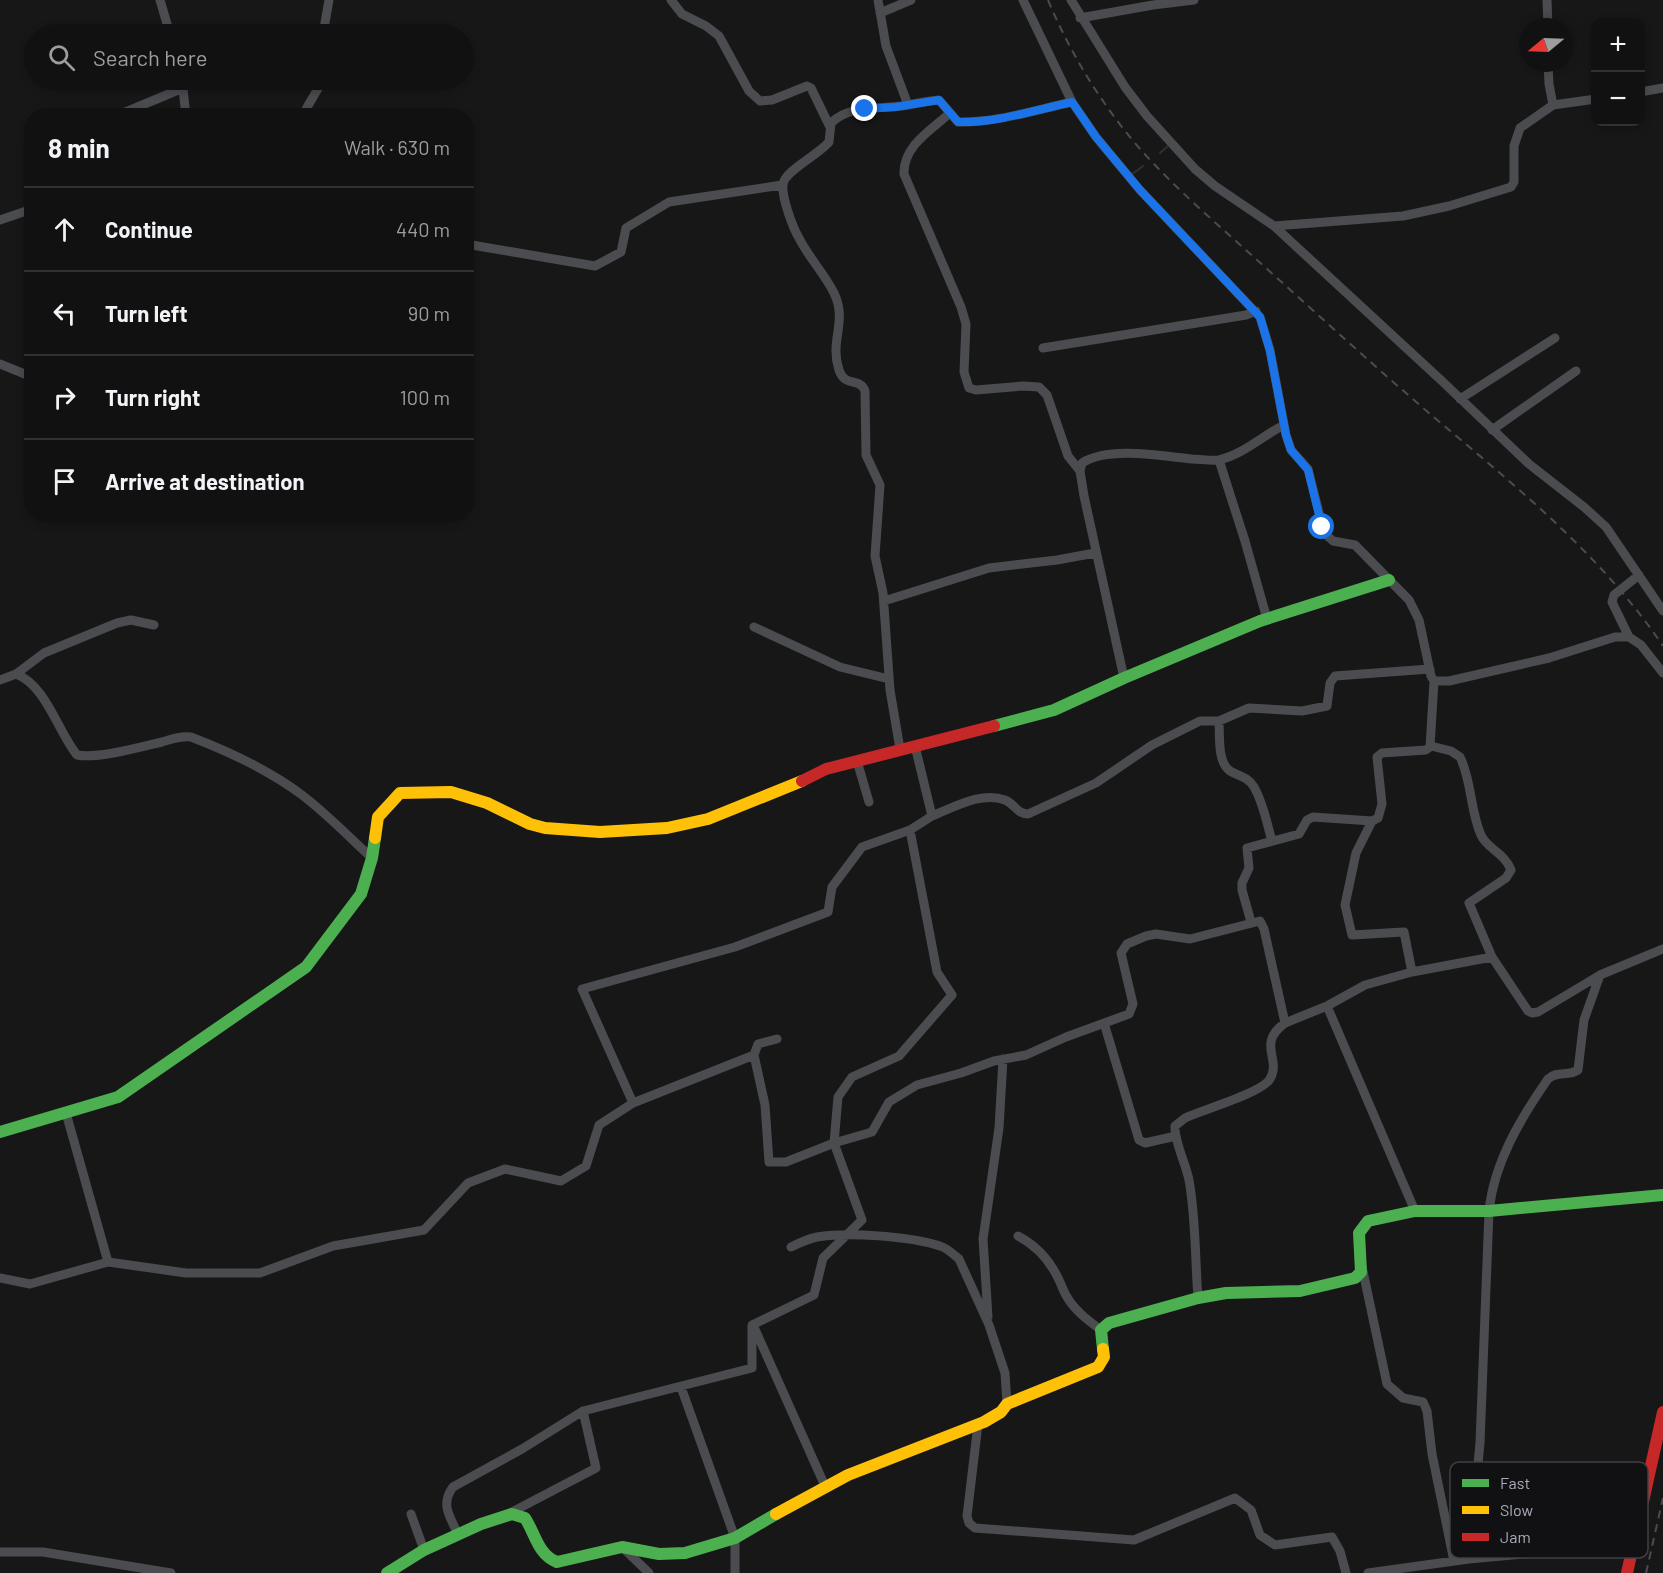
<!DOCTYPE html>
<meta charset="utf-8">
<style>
:root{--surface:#111;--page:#1a1a1a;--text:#f1f3f6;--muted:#9c9d9f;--line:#303131}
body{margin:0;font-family:Barlow,sans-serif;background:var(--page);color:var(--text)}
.controls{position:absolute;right:18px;top:18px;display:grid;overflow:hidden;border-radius:12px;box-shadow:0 3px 9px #0003}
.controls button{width:54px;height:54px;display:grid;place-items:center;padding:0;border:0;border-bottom:2px solid var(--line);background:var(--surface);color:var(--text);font:30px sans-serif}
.compass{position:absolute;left:1519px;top:18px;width:54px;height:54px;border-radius:50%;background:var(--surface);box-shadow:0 3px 9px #0003;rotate:251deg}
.stop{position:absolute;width:18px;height:18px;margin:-14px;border:4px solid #1a73e8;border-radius:50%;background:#fff}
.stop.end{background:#1a73e8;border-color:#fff;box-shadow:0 2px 6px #0008}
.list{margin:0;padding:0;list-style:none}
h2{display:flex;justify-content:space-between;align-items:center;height:78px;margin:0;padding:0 24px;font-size:26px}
h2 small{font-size:20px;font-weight:400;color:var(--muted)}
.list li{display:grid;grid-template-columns:39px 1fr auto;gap:18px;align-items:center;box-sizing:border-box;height:84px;padding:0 24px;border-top:2px solid var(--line)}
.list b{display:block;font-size:22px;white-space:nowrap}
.list em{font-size:20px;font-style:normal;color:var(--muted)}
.icon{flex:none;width:33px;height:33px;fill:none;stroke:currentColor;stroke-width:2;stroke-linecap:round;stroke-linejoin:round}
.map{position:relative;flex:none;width:1663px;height:1573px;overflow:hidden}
.search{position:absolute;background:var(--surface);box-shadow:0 3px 9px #0003;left:24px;top:24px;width:450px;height:66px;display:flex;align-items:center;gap:15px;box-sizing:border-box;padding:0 21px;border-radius:33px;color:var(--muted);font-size:22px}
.panel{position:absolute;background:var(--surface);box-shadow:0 3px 9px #0003;left:24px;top:108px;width:450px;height:414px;border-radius:24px}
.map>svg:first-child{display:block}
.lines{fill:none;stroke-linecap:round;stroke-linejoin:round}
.stream{stroke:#2a3239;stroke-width:2}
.street{stroke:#4b4c50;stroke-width:9}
.fast{stroke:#4caf50;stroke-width:12}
.slow{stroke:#ffc107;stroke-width:12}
.jam{stroke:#c62828;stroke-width:12}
.rail{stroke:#4b4c4f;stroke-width:2;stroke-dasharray:8 6;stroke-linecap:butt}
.route{stroke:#1a73e8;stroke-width:8}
.key{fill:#111113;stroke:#3e4045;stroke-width:1.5}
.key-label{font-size:16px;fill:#a8adb8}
</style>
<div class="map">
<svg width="1663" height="1573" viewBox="0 0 1663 1573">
<rect width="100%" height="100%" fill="#171717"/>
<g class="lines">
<path class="stream" d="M 1160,153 L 1169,145
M 1131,175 L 1143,166"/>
<path class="street" d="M 160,0 L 170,34
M 671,0 L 682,14 L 706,26 L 719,36 L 749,91 L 760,101 L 772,100 L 807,86 L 811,88 L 830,127
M 878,0 L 886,46 L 908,105
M 1023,0 L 1072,102 L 1096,137 L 1140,190 L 1260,317 L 1270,350 L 1286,435 L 1291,450 L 1308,469 L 1324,533 L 1333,541 L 1355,545 L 1409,600 L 1419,620 L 1431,676 L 1434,681 L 1449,681 L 1549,658 L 1615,637 L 1629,637
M 1071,0 L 1125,87 L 1147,116 L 1195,169 L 1215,186 L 1274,226 L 1443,382 L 1529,464 L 1584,507 L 1606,527 L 1663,611
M 1547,0 L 1548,27
M 880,13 L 911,0
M 1080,18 L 1153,5 L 1194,0
M 323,34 L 329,0
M 1548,63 L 1549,84 L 1553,105
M 182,80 L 186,116
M 1640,92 L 1663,88
M 950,113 C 931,130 903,146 904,174 L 961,307 L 966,324 L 964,372 L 969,388 L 976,390 L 1023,386 L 1039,387 L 1047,395 L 1068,456 L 1080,471
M 116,116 L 183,88
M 302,116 L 323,80
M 0,220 L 32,209
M 1274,226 L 1403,216 L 1449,206 L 1511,187 L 1514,182 L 1514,146 L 1520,128 L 1553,105 L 1596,99
M 466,244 L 595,266 L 621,252 L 626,228 L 669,202 L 782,185
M 1043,348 L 1246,315 L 1256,311
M 0,364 L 32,377
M 1460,399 L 1555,338
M 1492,430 L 1576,371
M 1219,460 L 1245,541 L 1267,619
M 1639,575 L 1614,595 L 1612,602 L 1629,637 L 1641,645 L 1663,673
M 884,601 L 989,568 L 1057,560 L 1095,553
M 754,627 L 840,667 L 889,679
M 16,674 C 46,685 58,732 77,755 C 98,759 141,747 162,742 C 172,739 180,736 191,737 C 230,752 269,770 302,795 C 327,814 349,837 372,858
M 1124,678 L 1084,496 L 1080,471 L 1082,463 C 1109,446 1161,456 1192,459 C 1200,459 1211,461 1219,460 C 1244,454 1262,436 1284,425
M 0,680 L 16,674 L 44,653 L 117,623 L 131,620 L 154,625
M 1219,721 C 1220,735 1217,762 1230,771 C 1239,776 1248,777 1254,787 C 1263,802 1267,824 1272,841
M 915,746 L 932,816 C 953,808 981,791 1005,800 C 1015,804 1017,814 1028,814 L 1096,783 L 1152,745 L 1200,721 L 1219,721 L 1249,708 L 1302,711 L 1327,706 L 1330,683 L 1335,676 L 1430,669
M 1431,746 L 1451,751 L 1460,757 C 1472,781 1470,811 1481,835 C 1487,849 1504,852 1511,870 L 1506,878 L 1469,903 L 1492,957 L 1528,1011 L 1532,1013 L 1538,1012 L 1600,975 L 1663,949
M 900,749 L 890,690 L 883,593 L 875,556 L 880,485 L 866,455 L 865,391 C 860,377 845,388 839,370 C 829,340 848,322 834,293 C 824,273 809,258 799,238 C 793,228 779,192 784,181 C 789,169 819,154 829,142 L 831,123 C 849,105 879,109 902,106 C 915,104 926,101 939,100 L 958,122 C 996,123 1035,110 1072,102
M 857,761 L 869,802
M 1251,922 L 1242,890 L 1242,883 L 1249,868 L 1247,848 L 1299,834 L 1307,820 L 1313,817 L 1372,821
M 1412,972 L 1404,932 L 1352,935 L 1345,905 L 1356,853 L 1372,821 L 1378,818 L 1382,804 L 1377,757 L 1382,753 L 1426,750 L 1430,747 L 1434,681
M 1327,1006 L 1415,1211
M 1104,1023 L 1139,1140 L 1145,1143 L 1176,1136
M 777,1039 L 758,1044 L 754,1055 L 765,1105 L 769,1162 L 786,1162 L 834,1143 L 838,1097 L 852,1077 L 899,1056 L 952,995 L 937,972 L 910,830 L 932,816
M 754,1055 L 633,1103 L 582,989 L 735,947 L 828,912 L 832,887 L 862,847 L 910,830
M 66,1113 L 108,1262
M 1018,1236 C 1035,1245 1048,1258 1057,1276 C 1061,1283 1063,1291 1067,1297 C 1075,1311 1089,1321 1101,1330
M 791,1247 C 799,1243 808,1239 817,1237 C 848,1232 909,1236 940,1246 C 947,1248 953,1254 959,1259 L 989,1325 L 1005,1373 L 1007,1404
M 1362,1267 L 1387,1384 L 1403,1398 L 1423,1402 L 1427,1411 L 1432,1454 L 1454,1561
M 0,1278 L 30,1284 L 108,1262 L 186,1273 L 260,1273 L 333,1246 L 424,1230 L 468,1183 L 505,1169 L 561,1181 L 586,1166 L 599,1125 L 633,1103
M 1198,1298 C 1195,1259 1196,1219 1189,1180 C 1186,1164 1174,1141 1175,1126 L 1185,1118 C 1202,1110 1262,1093 1270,1079 C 1282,1059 1256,1044 1285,1023 L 1327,1006 L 1365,985 L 1412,972 L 1492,957
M 988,1317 L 983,1239 L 999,1128 L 1003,1059
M 754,1327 L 825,1486
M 681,1387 L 735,1538 L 735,1573
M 978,1424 L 967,1516 L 969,1523 L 975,1528 L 1134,1540 L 1235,1498 L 1251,1510 L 1260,1535 L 1275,1545 L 1332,1537 L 1340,1551 L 1346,1573
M 411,1514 L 424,1550
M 506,1515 L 596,1468 L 583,1411
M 458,1534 C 450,1517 440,1504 453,1487 L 522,1449 L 583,1411 L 752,1368 L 752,1325 L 814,1295 L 823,1258 L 862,1220 L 834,1143 L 872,1132 L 889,1102 L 917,1085 L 961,1073 L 994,1061 L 1026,1055 L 1066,1037 L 1129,1014 L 1133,1004 L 1121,953 L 1127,944 L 1146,936 L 1156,934 L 1190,939 L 1260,921 L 1264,929 L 1285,1023
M 622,1547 L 649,1573
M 0,1552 L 43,1552 L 171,1573
M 1469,1559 L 1480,1443 L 1489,1211 C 1494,1163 1520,1119 1548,1079 C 1557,1070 1568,1077 1578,1070 L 1584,1020 L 1600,975
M 1368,1573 L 1469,1559 L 1633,1544"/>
<path class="fast" d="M 994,726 L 1054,710 L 1124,678 L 1260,621 L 1389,580
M 0,1132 L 118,1097 L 306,967 L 361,894 L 372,858 L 375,838
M 1103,1349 L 1101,1330 L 1109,1323 L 1198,1298 L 1226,1293 L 1300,1291 L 1355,1278 L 1361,1272 L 1359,1233 L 1368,1221 L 1415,1211 L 1489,1211 L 1663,1195
M 387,1573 L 424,1550 L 481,1524 L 512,1514 L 525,1518 C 535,1533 538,1555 557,1562 L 622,1547 L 659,1554 L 685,1553 L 735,1538 L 776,1514"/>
<path class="slow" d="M 375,838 L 378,817 L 400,793 L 451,792 L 487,803 L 530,824 L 545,828 L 600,832 L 667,828 L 708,819 L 802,781
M 776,1514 L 848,1475 L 984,1422 L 1001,1412 L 1007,1404 L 1098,1367 L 1104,1357 L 1103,1349"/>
<path class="jam" d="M 802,781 L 826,769 L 994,726
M 1627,1573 L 1663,1412"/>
<path class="rail" d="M 1048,0 C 1070,53 1103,107 1141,150 C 1176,189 1217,224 1256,259 C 1316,313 1375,367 1436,419 C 1518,488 1602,556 1663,646
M 1646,1573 L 1663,1498"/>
</g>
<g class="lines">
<path class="route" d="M 865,109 L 895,107 L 939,100 L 958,122 C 996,123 1035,110 1072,102 L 1096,137 L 1140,190 L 1260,317 L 1270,351 L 1286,435 L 1291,450 L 1308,470 L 1322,527"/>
</g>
<rect x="1450" y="1462" width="198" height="96" rx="9" class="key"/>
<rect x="1462" y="1479" width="27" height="8" fill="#4caf50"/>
<rect x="1462" y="1506" width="27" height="8" fill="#ffc107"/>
<rect x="1462" y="1533" width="27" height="8" fill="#c62828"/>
<g class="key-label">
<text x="1500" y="1489">Fast</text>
<text x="1500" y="1516">Slow</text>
<text x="1500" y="1543">Jam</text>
</g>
</svg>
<div class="controls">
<button>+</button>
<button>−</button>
</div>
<svg class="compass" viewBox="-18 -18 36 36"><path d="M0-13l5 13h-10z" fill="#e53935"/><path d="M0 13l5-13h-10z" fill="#9c9d9f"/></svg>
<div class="stop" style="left:1322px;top:527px"></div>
<div class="stop end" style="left:865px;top:109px"></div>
<div class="search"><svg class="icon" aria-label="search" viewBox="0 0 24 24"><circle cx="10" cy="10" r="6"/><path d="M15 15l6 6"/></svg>Search here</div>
<section class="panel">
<h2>8 min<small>Walk · 630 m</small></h2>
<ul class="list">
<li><svg class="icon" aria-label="ahead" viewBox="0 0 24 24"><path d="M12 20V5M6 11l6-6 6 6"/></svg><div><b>Continue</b></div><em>440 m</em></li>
<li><svg class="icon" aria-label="left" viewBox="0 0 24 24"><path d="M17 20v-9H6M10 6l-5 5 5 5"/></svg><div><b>Turn left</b></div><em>90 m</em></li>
<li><svg class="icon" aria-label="right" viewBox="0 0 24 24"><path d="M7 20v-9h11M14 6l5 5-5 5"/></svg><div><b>Turn right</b></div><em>100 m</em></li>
<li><svg class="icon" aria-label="arrive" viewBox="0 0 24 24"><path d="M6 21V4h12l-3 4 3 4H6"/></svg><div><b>Arrive at destination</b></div></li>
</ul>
</section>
</div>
